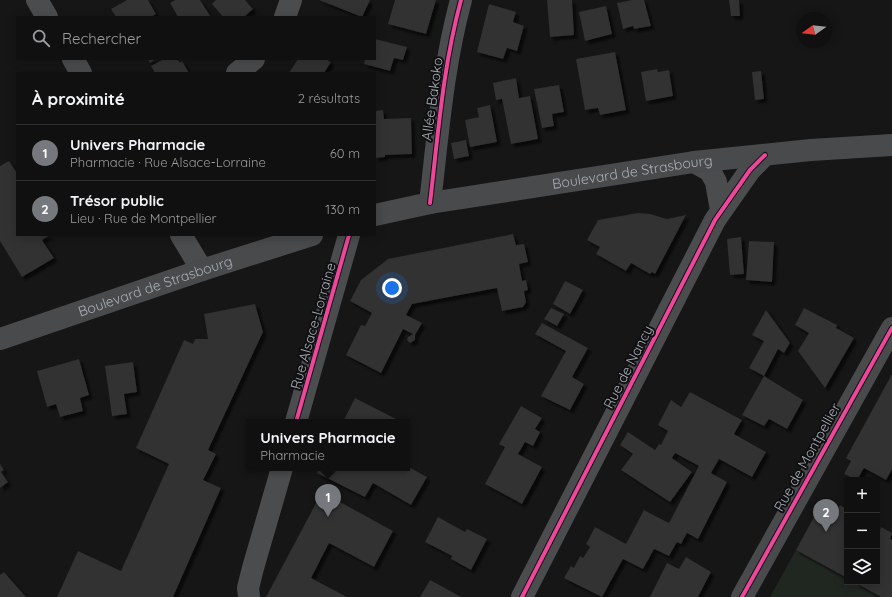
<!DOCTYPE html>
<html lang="fr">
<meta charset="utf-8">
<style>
:root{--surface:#101010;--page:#191919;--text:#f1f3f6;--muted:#9c9d9f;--line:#303030;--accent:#75797d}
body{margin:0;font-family:Quicksand,sans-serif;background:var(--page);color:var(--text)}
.controls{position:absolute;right:12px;bottom:12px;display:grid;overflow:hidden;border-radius:0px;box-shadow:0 2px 10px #0003}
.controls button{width:36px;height:36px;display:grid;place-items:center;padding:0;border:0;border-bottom:1px solid var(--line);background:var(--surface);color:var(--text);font:20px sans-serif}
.compass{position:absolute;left:796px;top:12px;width:36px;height:36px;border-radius:50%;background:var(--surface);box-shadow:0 2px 10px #0003;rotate:255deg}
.you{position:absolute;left:392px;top:288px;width:14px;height:14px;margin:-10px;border:3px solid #fff;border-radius:50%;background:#1a73e8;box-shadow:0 0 0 6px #1a73e833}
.badge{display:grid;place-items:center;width:26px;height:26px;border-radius:50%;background:var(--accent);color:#fff;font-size:13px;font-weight:700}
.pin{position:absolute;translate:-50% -33px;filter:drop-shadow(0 1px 2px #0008)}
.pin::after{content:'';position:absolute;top:21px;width:14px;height:12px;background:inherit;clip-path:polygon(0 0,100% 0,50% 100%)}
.popup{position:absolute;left:246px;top:419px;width:164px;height:52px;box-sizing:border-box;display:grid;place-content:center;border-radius:0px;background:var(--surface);filter:drop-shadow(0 1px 3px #0005);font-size:13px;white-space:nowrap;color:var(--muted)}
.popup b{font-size:15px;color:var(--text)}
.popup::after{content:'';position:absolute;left:50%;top:100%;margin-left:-8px;border:8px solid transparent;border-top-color:var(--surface)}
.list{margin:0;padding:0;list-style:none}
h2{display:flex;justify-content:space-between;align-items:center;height:52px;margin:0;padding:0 16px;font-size:17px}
h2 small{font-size:13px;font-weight:400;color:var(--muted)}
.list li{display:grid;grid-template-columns:26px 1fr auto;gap:12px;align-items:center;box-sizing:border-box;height:56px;padding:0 16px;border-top:1px solid var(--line)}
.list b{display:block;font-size:15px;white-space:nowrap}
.list p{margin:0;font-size:13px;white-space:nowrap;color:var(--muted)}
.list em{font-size:13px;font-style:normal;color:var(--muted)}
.icon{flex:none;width:22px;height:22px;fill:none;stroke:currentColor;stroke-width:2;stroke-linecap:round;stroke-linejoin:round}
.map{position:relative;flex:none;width:892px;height:597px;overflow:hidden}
.search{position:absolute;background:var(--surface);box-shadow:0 2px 10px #0003;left:16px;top:16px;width:360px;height:44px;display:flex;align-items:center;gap:10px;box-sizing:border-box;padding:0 14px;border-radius:0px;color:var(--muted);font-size:15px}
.panel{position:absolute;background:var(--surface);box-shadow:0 2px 10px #0003;left:16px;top:72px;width:360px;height:164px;border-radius:0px}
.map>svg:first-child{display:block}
.green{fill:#202620}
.building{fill:#303031;filter:url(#shadow)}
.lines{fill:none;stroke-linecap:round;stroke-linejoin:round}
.street{stroke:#4a4c4e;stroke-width:22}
.secondary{stroke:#494a4c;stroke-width:22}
.cycleway-casing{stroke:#101012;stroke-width:6}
.cycleway{stroke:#ed469a;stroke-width:4}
.labels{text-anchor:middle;stroke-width:4;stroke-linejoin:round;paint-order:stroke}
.street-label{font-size:14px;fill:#a8aeb5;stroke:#101012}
</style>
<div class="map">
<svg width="892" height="597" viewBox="0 0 892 597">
<defs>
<filter id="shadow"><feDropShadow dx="3.5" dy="3.5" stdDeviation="1" flood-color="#0009"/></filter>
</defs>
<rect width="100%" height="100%" fill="#161616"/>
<path class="green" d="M 796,550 L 847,578 L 847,582 L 854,582 L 881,597 L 770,597 Z"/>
<path class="building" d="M 127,0 L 148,0 L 156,14 L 151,17 L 116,17 L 111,9 Z
M 175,0 L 200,0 L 211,17 L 178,17 L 170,3 Z
M 216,0 L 245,0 L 253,9 L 244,17 L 223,17 L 212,4 Z
M 319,0 L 370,0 L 362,17 Z
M 395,0 L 436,0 L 426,34 L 388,24 Z
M 547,0 L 572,0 L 574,35 L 550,37 Z
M 632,0 L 644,0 L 651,26 L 634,29 L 633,26 L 623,29 L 617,3 Z
M 729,0 L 739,0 L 740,16 L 731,16 Z
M 489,4 L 516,12 L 513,22 L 524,26 L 517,51 L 507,48 L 503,59 L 477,52 Z
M 606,6 L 612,34 L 585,41 L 579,12 Z
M 375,39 L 407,47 L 403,60 L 394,58 L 390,71 L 364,64 L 365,59 L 375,59 Z
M 615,52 L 626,110 L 600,115 L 598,108 L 585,110 L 576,59 Z
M 148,59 L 156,59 L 150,63 Z
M 164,59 L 177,59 L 180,63 L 182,61 L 189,73 L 155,73 L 151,66 Z
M 298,59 L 329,59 L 328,61 L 331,62 L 324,73 L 289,73 Z
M 657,69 L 658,72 L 669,70 L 673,96 L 646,101 L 641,72 Z
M 761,71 L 764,99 L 755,100 L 752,72 Z
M 516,78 L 519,98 L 530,96 L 538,139 L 511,144 L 502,99 L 496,100 L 493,83 Z
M 559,85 L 564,112 L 552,114 L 554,126 L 542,128 L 534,89 Z
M 490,105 L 497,142 L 470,147 L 465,120 L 479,117 L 477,108 Z
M 383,110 L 384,119 L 411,118 L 412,154 L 385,155 L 385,157 L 375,158 L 375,111 Z
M 466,140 L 469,156 L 454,159 L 451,143 Z
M 9,161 L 17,173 L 17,235 L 50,235 L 42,240 L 54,258 L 22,277 L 0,241 L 0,166 Z
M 638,213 L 650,214 L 667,219 L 686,215 L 655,274 L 652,272 L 650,274 L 631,263 L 626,271 L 596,254 L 600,247 L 587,240 L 598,220 Z
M 513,234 L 516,245 L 524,244 L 528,262 L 519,264 L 522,281 L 526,280 L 528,290 L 524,291 L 526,302 L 523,307 L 502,311 L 497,288 L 412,304 L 406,315 L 422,323 L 415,335 L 415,340 L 410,343 L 407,340 L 408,337 L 413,334 L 403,329 L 381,373 L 346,355 L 361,325 L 365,326 L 372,313 L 350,301 L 361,280 L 388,259 Z
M 741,237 L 744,274 L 730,275 L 727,239 Z
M 749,241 L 774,242 L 772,282 L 746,280 Z
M 565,281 L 583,290 L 570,314 L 553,304 Z
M 255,304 L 263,332 L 208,450 L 216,454 L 203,480 L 221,488 L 173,597 L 57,597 L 78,551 L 121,571 L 169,464 L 136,448 L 184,340 L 193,344 L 195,339 L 208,339 L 204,314 Z
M 551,308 L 564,314 L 557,326 L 544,319 Z
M 804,308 L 837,325 L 836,328 L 854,338 L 825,388 L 798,351 L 809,333 L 795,325 Z
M 766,310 L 790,343 L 784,353 L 778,349 L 764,376 L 803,400 L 787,429 L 769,419 L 764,426 L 742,415 L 764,376 L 749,368 L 764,341 L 752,335 Z
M 542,323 L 588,348 L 572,377 L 584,384 L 570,410 L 541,396 L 566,351 L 535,334 Z
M 79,359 L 89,395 L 80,398 L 83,411 L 60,417 L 56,404 L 47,407 L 37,371 Z
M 133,362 L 137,392 L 124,394 L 127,414 L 112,416 L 105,366 Z
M 892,374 L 892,469 L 886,480 L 864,468 L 857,480 L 844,474 L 851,461 L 846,458 Z
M 690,392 L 742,420 L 734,434 L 766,452 L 752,477 L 719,459 L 711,473 L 727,482 L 698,539 L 687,533 L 681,544 L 677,542 L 669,556 L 654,549 L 643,569 L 623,559 L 602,597 L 564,578 L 571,566 L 574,568 L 580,556 L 583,558 L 590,547 L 586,544 L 595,527 L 626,544 L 644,510 L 669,523 L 699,466 L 675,453 L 672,458 L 692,472 L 670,502 L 621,470 L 633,454 L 620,445 L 628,432 L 655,450 L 659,444 L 661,445 L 668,431 L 658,425 L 671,400 L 681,407 Z
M 355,398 L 402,422 L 343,422 Z
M 521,406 L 542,418 L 535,429 L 540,432 L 533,446 L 525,442 L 518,454 L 542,467 L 522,504 L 485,484 L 505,447 L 499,444 Z
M 0,464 L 4,470 L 1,472 L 8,482 L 0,488 Z
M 407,466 L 427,477 L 411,505 L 373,483 L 365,497 L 317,473 L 319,468 L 407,468 Z
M 322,492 L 393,531 L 374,567 L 329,543 L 311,578 L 347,597 L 266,597 Z
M 822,502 L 837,510 L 840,505 L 847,509 L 847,578 L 796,550 Z
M 438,517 L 465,532 L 467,529 L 487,539 L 471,570 L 451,559 L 452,556 L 425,542 Z
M 881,527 L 892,533 L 890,539 L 892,540 L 892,597 L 881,597 L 854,582 L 877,582 L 877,531 L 879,532 Z
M 686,557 L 711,572 L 698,597 L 650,597 L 667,563 L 679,569 Z
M 4,572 L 26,597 L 0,597 L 0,575 Z
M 430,580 L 454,593 L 461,597 L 420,597 Z"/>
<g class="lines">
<path class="street" d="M 37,0 L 47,17
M 285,17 L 291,0
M 73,59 L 81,73
M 237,73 L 254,59
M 694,162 L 710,171 L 716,182 L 721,210
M 430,203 C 438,135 443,66 461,0
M 181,235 L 202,270
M 296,422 L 349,235
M 249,597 L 248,588 L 253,568 L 282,468
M 522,597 L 715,220 L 750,170 L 765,155"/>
<g class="secondary">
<path id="s1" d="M 375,215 L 430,203 L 694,162 L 811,150 L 892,145"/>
<path id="s2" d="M 0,339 L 202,270 L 312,235"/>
<path d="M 742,597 L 892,328"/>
</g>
<defs>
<path id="cycleway" d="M 430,203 C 438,135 443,66 461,0
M 296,422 L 349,235
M 522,597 L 715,220 L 750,170 L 765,155
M 742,597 L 892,328"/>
</defs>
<use href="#cycleway" class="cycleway-casing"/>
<use href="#cycleway" class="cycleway"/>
</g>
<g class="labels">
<g class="street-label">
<text transform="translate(432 99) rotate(-82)" y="5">Allée Bakoko</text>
<text dy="5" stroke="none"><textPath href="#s1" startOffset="261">Boulevard de Strasbourg</textPath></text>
<text dy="5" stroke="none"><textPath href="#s2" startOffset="164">Boulevard de Strasbourg</textPath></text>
<text transform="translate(313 326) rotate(-74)" y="5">Rue Alsace-Lorraine</text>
<text transform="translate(628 367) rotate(-63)" y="5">Rue de Nancy</text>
<text transform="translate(807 457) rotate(-61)" y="5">Rue de Montpellier</text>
</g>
</g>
</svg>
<div class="controls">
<button>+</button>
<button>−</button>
<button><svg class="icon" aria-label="layers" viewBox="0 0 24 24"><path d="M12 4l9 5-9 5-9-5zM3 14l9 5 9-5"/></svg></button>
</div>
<svg class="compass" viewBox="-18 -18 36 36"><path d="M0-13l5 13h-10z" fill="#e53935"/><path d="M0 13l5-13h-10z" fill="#9c9d9f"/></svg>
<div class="you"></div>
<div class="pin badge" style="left:328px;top:517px">1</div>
<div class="popup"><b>Univers Pharmacie</b>Pharmacie</div>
<div class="pin badge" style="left:826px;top:532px">2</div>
<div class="search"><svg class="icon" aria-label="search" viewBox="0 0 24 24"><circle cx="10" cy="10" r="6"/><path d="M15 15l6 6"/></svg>Rechercher</div>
<section class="panel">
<h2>À proximité<small>2 résultats</small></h2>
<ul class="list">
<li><span class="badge">1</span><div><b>Univers Pharmacie</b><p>Pharmacie · Rue Alsace-Lorraine</p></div><em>60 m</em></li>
<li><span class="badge">2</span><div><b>Trésor public</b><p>Lieu · Rue de Montpellier</p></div><em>130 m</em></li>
</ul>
</section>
</div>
